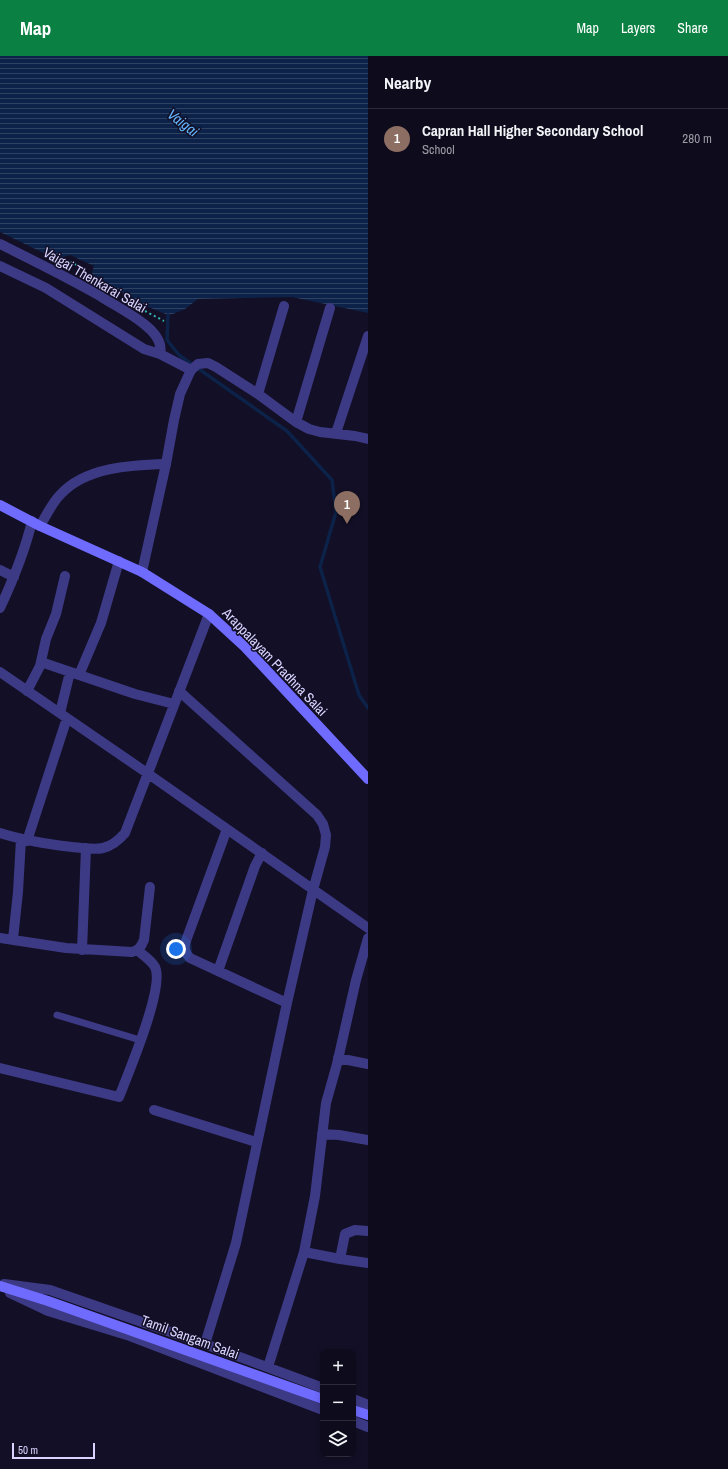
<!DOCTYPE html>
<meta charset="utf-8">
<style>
:root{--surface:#0e0b1c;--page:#1c1929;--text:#f1f3f6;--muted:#9b9ba3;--line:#2e2b3b;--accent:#0b8043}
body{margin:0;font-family:"Archivo Narrow",sans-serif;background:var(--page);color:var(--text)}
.controls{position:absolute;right:12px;bottom:12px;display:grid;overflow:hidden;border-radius:8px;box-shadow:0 2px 6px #0003}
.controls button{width:36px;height:36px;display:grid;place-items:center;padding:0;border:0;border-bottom:1px solid var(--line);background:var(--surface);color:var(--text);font:20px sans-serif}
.scale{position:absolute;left:12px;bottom:10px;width:83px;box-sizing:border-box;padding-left:4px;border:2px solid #d9d4ff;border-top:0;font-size:11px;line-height:14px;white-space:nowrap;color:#d9d4ff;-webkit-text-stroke:3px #130f26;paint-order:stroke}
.you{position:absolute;left:176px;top:893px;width:14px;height:14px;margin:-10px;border:3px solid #fff;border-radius:50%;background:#1a73e8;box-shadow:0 0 0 6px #1a73e833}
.badge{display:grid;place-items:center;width:26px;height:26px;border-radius:50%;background:var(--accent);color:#fff;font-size:13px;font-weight:700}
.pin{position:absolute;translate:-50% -33px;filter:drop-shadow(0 1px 2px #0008)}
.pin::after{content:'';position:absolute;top:21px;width:14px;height:12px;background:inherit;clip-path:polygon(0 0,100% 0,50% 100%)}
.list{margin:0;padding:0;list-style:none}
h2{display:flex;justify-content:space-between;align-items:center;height:52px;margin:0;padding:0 16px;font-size:17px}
h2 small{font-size:13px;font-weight:400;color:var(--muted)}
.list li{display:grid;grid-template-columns:26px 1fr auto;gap:12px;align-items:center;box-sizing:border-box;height:60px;padding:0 16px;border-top:1px solid var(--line)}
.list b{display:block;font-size:15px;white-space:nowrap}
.list p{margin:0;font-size:13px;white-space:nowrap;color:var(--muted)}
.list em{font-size:13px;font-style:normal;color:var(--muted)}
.icon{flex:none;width:22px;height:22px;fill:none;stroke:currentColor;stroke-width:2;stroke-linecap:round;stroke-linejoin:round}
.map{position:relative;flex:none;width:368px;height:1413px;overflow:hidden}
header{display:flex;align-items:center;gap:24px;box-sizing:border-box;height:56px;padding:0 20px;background:var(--accent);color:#fff}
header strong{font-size:19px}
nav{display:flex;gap:22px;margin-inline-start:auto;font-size:14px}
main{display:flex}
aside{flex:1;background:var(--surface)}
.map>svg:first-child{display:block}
.water{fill:url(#water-rules)}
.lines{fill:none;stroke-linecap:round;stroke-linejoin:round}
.stream{stroke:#0c2248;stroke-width:3.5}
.path{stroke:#2fb8b0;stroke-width:2;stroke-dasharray:2 3;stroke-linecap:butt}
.service{stroke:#3d3a85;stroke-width:7}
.minor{stroke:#3d3a85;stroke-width:10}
.tertiary{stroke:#3d3a85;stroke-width:10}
.secondary{stroke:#6f6bff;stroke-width:10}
.labels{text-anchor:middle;stroke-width:3;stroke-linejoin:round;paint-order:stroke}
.street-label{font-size:14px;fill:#d9d4ff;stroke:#130f26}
.water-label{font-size:15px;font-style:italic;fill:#62b6ff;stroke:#130f26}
</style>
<header>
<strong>Map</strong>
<nav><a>Map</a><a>Layers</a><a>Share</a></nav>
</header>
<main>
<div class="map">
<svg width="368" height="1413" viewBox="0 0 368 1413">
<defs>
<pattern id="water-rules" width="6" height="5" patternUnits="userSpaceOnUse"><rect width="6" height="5" fill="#0c2248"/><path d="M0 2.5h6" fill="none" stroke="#2f4163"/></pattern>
</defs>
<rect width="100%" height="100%" fill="#130f26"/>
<path class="water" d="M 0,0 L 368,0 L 368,257 L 292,241 L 198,243 L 185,253 L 173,258 L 168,259 L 146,250 L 91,220 L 94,210 L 70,199 L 56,203 L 0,176 Z"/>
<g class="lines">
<path class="stream" d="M 168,259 L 167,284 L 179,299 L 287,375 L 332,424 L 336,456 L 320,511 L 359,639 L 368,652"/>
<path class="path" d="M 61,207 L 69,205 L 88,215
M 145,255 L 164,265"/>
<path class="service" d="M 57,959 L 140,984"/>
<path class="minor" d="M 191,314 L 198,308 L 208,307 L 216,311 L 258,338 L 296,366 L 309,373 L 320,376 L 355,380 L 368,383
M 258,338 L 284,250
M 296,366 L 330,252
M 336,377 L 368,280
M 40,470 C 46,460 52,447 60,439 C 85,411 131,409 166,408
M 0,514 L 14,521
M 0,552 C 13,524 25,495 32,465
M 41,606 L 135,638 L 174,648
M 0,616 L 147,717 L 368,872
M 79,619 L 101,567 L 119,505
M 27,635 L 40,610 L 46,583 L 56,558 L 65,520
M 179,635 L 317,759 L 323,768 L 326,779 L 325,791 L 313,834 L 287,947 L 236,1187 L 205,1288
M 60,657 L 70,616
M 227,773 L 187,882 C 184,890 183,895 190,902 L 287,947
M 0,777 C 25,785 46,788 72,791 C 82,792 94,794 103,792 C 112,790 119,784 125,777 L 209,558
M 27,785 L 67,662
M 0,882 L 66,892 L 132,896 C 139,894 141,891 144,884 L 150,831
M 13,883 L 18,836 L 21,783
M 82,894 L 86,792
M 218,915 L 255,810 L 262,797
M 338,1002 L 368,1008
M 0,1012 L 119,1041 C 128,1018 165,931 155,911 C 151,904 143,899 137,894
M 154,1054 L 256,1086
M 322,1078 L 339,1079 L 368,1084
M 304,1196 L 340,1203 L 368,1207
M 340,1203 L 345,1178 L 355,1174 L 368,1175
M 4,1228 L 50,1234 L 205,1288 L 323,1332
M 10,1237 L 48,1255 L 130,1280 L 323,1354
M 268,1311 L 304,1196 L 315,1140 L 326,1047 L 337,1008 L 356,924 L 368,882
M 353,1343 L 368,1349
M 353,1365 L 368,1371"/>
<path class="tertiary" d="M 0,188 C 34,205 67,221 100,240 C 114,249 130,257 144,268 C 153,275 163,286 160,298
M 0,210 L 46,232 L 144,293 L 160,298 L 191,314 L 180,338 L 174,364 L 166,408 L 142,516"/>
<path class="secondary" d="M 0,449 L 40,470 L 142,516 L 209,558 L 245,591 L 368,723
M 0,1230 L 48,1245 L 323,1343
M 353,1354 L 368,1359"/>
</g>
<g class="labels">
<g class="street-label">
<text transform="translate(95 224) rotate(30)" y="5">Vaigai Thenkarai Salai</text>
<text transform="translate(275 606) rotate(46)" y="5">Arappalayam Pradhna Salai</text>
<text transform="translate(190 1281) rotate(20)" y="5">Tamil Sangam Salai</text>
</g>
<g class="water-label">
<text transform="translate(183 67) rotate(38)" y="5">Vaigai</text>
</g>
</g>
</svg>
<div class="controls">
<button>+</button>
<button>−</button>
<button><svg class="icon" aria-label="layers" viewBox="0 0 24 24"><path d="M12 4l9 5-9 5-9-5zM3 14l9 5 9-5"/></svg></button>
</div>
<div class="scale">50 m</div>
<div class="you"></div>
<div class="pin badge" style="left:347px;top:468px;background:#8d6e63">1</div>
</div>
<aside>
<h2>Nearby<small></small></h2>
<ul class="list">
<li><span class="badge" style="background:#8d6e63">1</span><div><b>Capran Hall Higher Secondary School</b><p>School</p></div><em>280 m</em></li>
</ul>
</aside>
</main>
